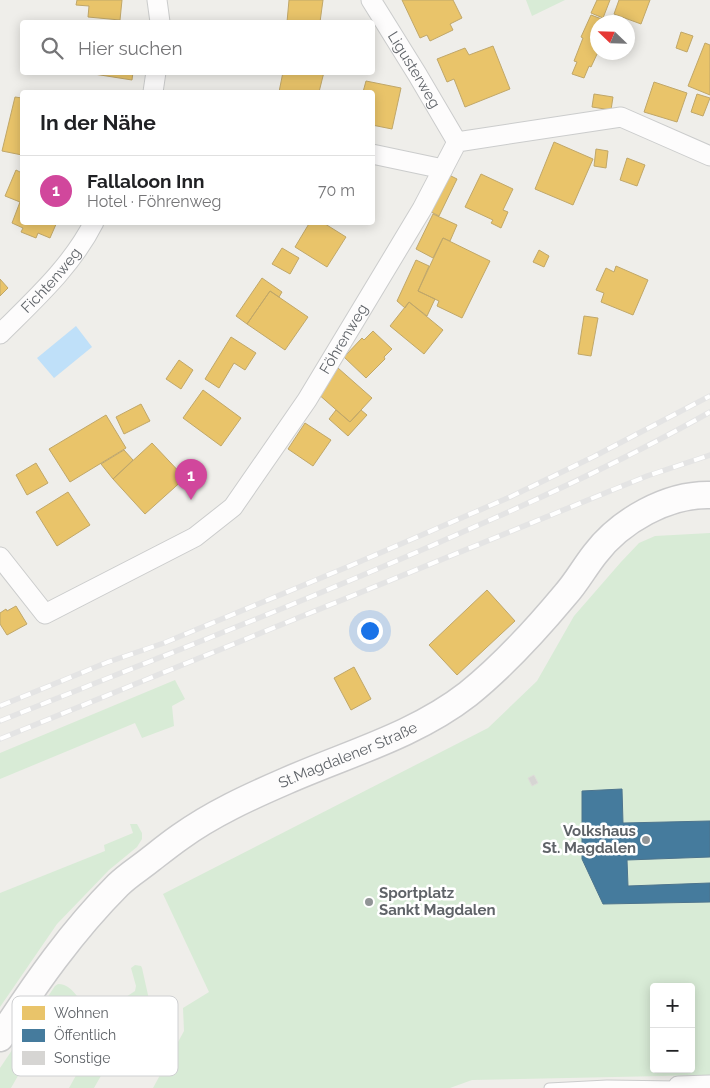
<!DOCTYPE html>
<html lang="de">
<meta charset="utf-8">
<style>
:root{--surface:#fff;--page:#f6f6f6;--text:#202124;--muted:#757577;--line:#e0e0e0;--accent:#d93025}
body{margin:0;font-family:Raleway,sans-serif;background:var(--page);color:var(--text)}
.controls{position:absolute;right:15px;bottom:15px;display:grid;overflow:hidden;border-radius:5px;box-shadow:0 2px 12px #0003}
.controls button{width:45px;height:45px;display:grid;place-items:center;padding:0;border:0;border-bottom:1px solid var(--line);background:var(--surface);color:var(--text);font:25px sans-serif}
.compass{position:absolute;left:590px;top:15px;width:45px;height:45px;border-radius:50%;background:var(--surface);box-shadow:0 2px 12px #0003;rotate:293deg}
.you{position:absolute;left:369px;top:630px;width:18px;height:18px;margin:-12px;border:4px solid #fff;border-radius:50%;background:#1a73e8;box-shadow:0 0 0 8px #1a73e833}
.badge{display:grid;place-items:center;width:32px;height:32px;border-radius:50%;background:var(--accent);color:#fff;font-size:16px;font-weight:700}
.pin{position:absolute;translate:-50% -41px;filter:drop-shadow(0 1px 2px #0008)}
.pin::after{content:'';position:absolute;top:26px;width:18px;height:15px;background:inherit;clip-path:polygon(0 0,100% 0,50% 100%)}
.list{margin:0;padding:0;list-style:none}
h2{display:flex;justify-content:space-between;align-items:center;height:65px;margin:0;padding:0 20px;font-size:21px}
h2 small{font-size:16px;font-weight:400;color:var(--muted)}
.list li{display:grid;grid-template-columns:32px 1fr auto;gap:15px;align-items:center;box-sizing:border-box;height:70px;padding:0 20px;border-top:1px solid var(--line)}
.list b{display:block;font-size:19px;white-space:nowrap}
.list p{margin:0;font-size:16px;white-space:nowrap;color:var(--muted)}
.list em{font-size:16px;font-style:normal;color:var(--muted)}
.icon{flex:none;width:28px;height:28px;fill:none;stroke:currentColor;stroke-width:2;stroke-linecap:round;stroke-linejoin:round}
.map{position:relative;flex:none;width:710px;height:1088px;overflow:hidden}
.search{position:absolute;background:var(--surface);box-shadow:0 2px 12px #0003;left:20px;top:20px;width:355px;height:55px;display:flex;align-items:center;gap:12px;box-sizing:border-box;padding:0 18px;border-radius:5px;color:var(--muted);font-size:19px}
.panel{position:absolute;background:var(--surface);box-shadow:0 2px 12px #0003;left:20px;top:90px;width:355px;height:135px;border-radius:5px}
.map>svg:first-child{display:block}
.green{fill:#d8ebd6;fill-rule:evenodd}
.water{fill:#bfe0f9}
.homes{fill:#e9c46a;stroke:#c0a769}
.public{fill:#457b9d;stroke:#4d748d}
.building{fill:#d6d5d3;stroke:#deddd9}
.lines{fill:none;stroke-linecap:round;stroke-linejoin:round}
.lane-casing{stroke:#cbcccc;stroke-width:11}
.street-casing{stroke:#cbcccc;stroke-width:21}
.secondary-casing{stroke:#cacacb;stroke-width:29}
.lane{stroke:#fdfcfc;stroke-width:9}
.street{stroke:#fdfcfc;stroke-width:19}
.secondary{stroke:#fdfcfc;stroke-width:26}
.rail-casing{stroke:#e4e4e4;stroke-width:5.5}
.rail{stroke:#fff;stroke-width:4;stroke-dasharray:11;stroke-linecap:butt}
.poi-dot{fill:#919496;stroke:#fff;stroke-width:2}
.labels{text-anchor:middle;stroke-width:5;stroke-linejoin:round;paint-order:stroke}
.street-label{font-size:15px;fill:#5f6368;stroke:#fff}
.poi-label{font-size:15px;font-weight:bold;fill:#5f6368;stroke:#fff;text-anchor:end}
.key{fill:#fff;stroke:#cfd0d2;stroke-width:1}
.key-label{font-size:14px;fill:#5f6368}
</style>
<div class="map">
<svg width="710" height="1088" viewBox="0 0 710 1088">
<rect width="100%" height="100%" fill="#efeeea"/>
<path class="green" d="M 526,0 L 565,0 L 532,16 Z
M 710,533 L 710,1075 L 472,1080 L 450,1088 L 153,1088 L 184,1031 L 183,1008 L 209,992 L 163,894 L 488,728 L 537,681 L 574,616 L 621,562 L 639,543 L 655,536 ZM 654,987 L 691,987 L 691,1069 L 654,1069 Z
M 175,680 L 185,699 L 172,706 L 174,726 L 142,738 L 135,723 L 0,779 L 0,753 Z
M 130,824 L 137,824 L 142,833 L 142,839 L 137,847 L 109,870 L 57,924 L 0,1007 L 0,893 L 105,851 L 104,845 L 133,833 Z
M 135,965 L 141,966 L 142,968 L 152,1013 L 152,1020 L 146,1025 L 144,1024 L 140,1015 L 135,1016 L 94,1088 L 69,1088 L 110,1014 L 123,999 L 135,991 L 136,986 L 131,968 Z
M 58,984 C 67,984 72,990 77,996 L 77,1002 L 60,1002 L 11,1088 L 0,1088 L 0,1068 L 55,986 Z"/>
<path class="water" d="M 76,326 L 92,347 L 54,378 L 37,358 Z"/>
<path class="homes" d="M 77,0 L 122,0 L 120,20 L 88,17 L 89,6 L 76,5 Z
M 289,0 L 323,0 L 320,22 L 287,22 Z
M 402,0 L 453,0 L 462,18 L 450,24 L 453,30 L 430,41 L 427,35 L 420,38 Z
M 597,0 L 610,0 L 603,18 L 591,13 Z
M 619,0 L 650,0 L 641,24 L 614,14 Z
M 591,15 L 607,21 L 598,22 L 598,52 L 591,67 L 589,66 L 584,78 L 572,74 L 577,62 L 574,61 L 583,38 L 581,37 Z
M 681,32 L 693,36 L 687,52 L 676,48 Z
M 705,43 L 710,45 L 710,95 L 688,86 Z
M 493,46 L 510,89 L 465,107 L 454,79 L 447,82 L 437,59 L 465,48 L 469,55 Z
M 95,72 L 133,72 L 132,80 L 94,74 Z
M 283,72 L 324,72 L 319,92 L 279,92 Z
M 366,81 L 401,88 L 392,129 L 372,125 L 372,92 L 363,92 Z
M 654,82 L 687,93 L 677,122 L 644,112 Z
M 594,94 L 613,97 L 611,110 L 592,107 Z
M 697,94 L 710,98 L 703,116 L 691,112 Z
M 15,97 L 22,98 L 22,155 L 2,151 Z
M 554,142 L 593,159 L 573,205 L 535,189 Z
M 596,149 L 608,151 L 606,168 L 594,166 Z
M 627,158 L 645,165 L 637,186 L 620,180 Z
M 16,170 L 22,173 L 22,222 L 57,222 L 50,238 L 38,233 L 36,238 L 21,232 L 23,228 L 12,223 L 20,202 L 5,196 Z
M 445,173 L 457,179 L 439,216 L 427,210 Z
M 481,174 L 513,189 L 503,210 L 508,212 L 501,228 L 491,223 L 493,220 L 465,207 Z
M 433,214 L 457,225 L 450,241 L 443,238 L 433,258 L 416,249 Z
M 310,222 L 322,222 L 346,237 L 327,267 L 295,247 Z
M 443,238 L 490,261 L 462,318 L 437,306 L 439,301 L 418,291 Z
M 282,248 L 299,258 L 290,274 L 272,264 Z
M 539,250 L 549,256 L 544,267 L 533,262 Z
M 416,260 L 429,266 L 418,291 L 435,299 L 427,316 L 409,302 L 405,308 L 397,301 Z
M 616,266 L 648,280 L 633,315 L 601,302 L 604,293 L 596,290 L 606,268 L 614,272 Z
M 262,278 L 282,292 L 279,297 L 270,291 L 247,324 L 236,316 Z
M 0,279 L 8,288 L 0,296 Z
M 270,291 L 308,317 L 285,350 L 247,324 Z
M 409,302 L 443,330 L 424,354 L 390,326 Z
M 584,316 L 598,318 L 591,356 L 578,354 Z
M 373,331 L 392,349 L 384,357 L 385,359 L 366,378 L 344,357 L 362,338 L 364,340 Z
M 231,337 L 256,353 L 245,370 L 234,363 L 219,388 L 205,379 Z
M 179,360 L 193,370 L 181,389 L 166,379 Z
M 338,368 L 372,398 L 350,422 L 317,393 Z
M 203,390 L 241,418 L 221,446 L 183,418 Z
M 141,404 L 150,421 L 124,434 L 116,417 Z
M 336,410 L 350,422 L 361,410 L 367,415 L 348,436 L 329,419 Z
M 106,415 L 126,448 L 70,482 L 49,449 Z
M 305,423 L 331,440 L 313,466 L 288,449 Z
M 152,443 L 185,478 L 145,514 L 113,479 Z
M 124,450 L 133,460 L 113,479 L 101,464 Z
M 36,463 L 48,483 L 27,495 L 16,475 Z
M 68,492 L 90,525 L 57,546 L 36,512 Z
M 487,590 L 515,621 L 457,675 L 429,645 Z
M 16,606 L 27,624 L 7,635 L 0,624 L 0,613 L 6,609 L 7,611 Z
M 354,667 L 371,699 L 351,710 L 334,678 Z"/>
<path class="public" d="M 622,789 L 623,823 L 710,821 L 710,857 L 627,860 L 628,886 L 710,883 L 710,902 L 603,904 L 582,859 L 582,791 Z"/>
<path class="building" d="M 534,775 L 538,783 L 532,786 L 528,778 Z"/>
<g class="lines">
<defs>
<path id="lane" d="M 549,1088 L 607,1085 L 678,1086"/>
<g id="street">
<path d="M 157,0 L 160,22"/>
<path id="s1" d="M 371,0 L 417,74 L 457,142"/>
<path d="M 153,92 L 156,72"/>
<path d="M 372,154 L 443,169"/>
<path id="s2" d="M 0,334 C 34,300 72,266 94,222"/>
<path id="s3" d="M 0,557 L 45,614 L 195,537 L 233,507 L 307,400 L 422,209 L 457,142 L 621,117 L 710,156"/>
<path d="M 678,1088 L 678,1086 L 710,1085"/>
</g>
<g id="secondary">
<path id="s4" d="M 0,1038 C 35,984 72,931 118,885 C 128,875 140,868 151,859 C 160,852 170,844 180,837 C 212,814 249,797 286,781 C 347,754 414,736 468,694 C 504,665 535,631 565,595 C 576,583 584,568 595,554 C 620,521 667,494 710,495"/>
</g>
</defs>
<use href="#lane" class="lane-casing"/>
<use href="#street" class="street-casing"/>
<use href="#secondary" class="secondary-casing"/>
<use href="#lane" class="lane"/>
<use href="#street" class="street"/>
<use href="#secondary" class="secondary"/>
<defs>
<path id="rail" d="M 0,706 L 108,662 L 164,643 L 352,565 L 510,497 L 593,457 L 710,396
M 0,721 C 155,659 312,599 465,531 C 548,495 631,457 710,412
M 0,739 L 647,476 L 710,455"/>
</defs>
<use href="#rail" class="rail-casing"/>
<use href="#rail" class="rail"/>
</g>
<g class="poi-dot">
<circle cx="646" cy="840" r="5"/>
<circle cx="369" cy="902" r="5"/>
</g>
<g class="labels">
<g class="street-label">
<text dy="5" stroke="none"><textPath href="#s1" startOffset="82">Ligusterweg</textPath></text>
<text dy="5" stroke="none"><textPath href="#s2" startOffset="74">Fichtenweg</textPath></text>
<text dy="5" stroke="none"><textPath href="#s3" startOffset="491">Föhrenweg</textPath></text>
<text dy="5" stroke="none"><textPath href="#s4" startOffset="459">St.Magdalener Straße</textPath></text>
</g>
<g class="poi-label">
<text x="636" y="836">Volkshaus<tspan x="636" dy="17">St. Magdalen</tspan></text>
<text x="379" y="898" text-anchor="start">Sportplatz<tspan x="379" dy="17">Sankt Magdalen</tspan></text>
</g>
</g>
<rect x="12" y="996" width="166" height="80" rx="8" class="key"/>
<rect x="22" y="1006" width="23" height="14" fill="#e9c46a"/>
<rect x="22" y="1029" width="23" height="13" fill="#457b9d"/>
<rect x="22" y="1051" width="23" height="14" fill="#d6d5d3"/>
<g class="key-label">
<text x="54" y="1018">Wohnen</text>
<text x="54" y="1040">Öffentlich</text>
<text x="54" y="1063">Sonstige</text>
</g>
</svg>
<div class="controls">
<button>+</button>
<button>−</button>
</div>
<svg class="compass" viewBox="-18 -18 36 36"><path d="M0-13l5 13h-10z" fill="#e53935"/><path d="M0 13l5-13h-10z" fill="#757577"/></svg>
<div class="you"></div>
<div class="pin badge" style="left:191px;top:500px;background:#d1479c">1</div>
<div class="search"><svg class="icon" aria-label="search" viewBox="0 0 24 24"><circle cx="10" cy="10" r="6"/><path d="M15 15l6 6"/></svg>Hier suchen</div>
<section class="panel">
<h2>In der Nähe<small></small></h2>
<ul class="list">
<li><span class="badge" style="background:#d1479c">1</span><div><b>Fallaloon Inn</b><p>Hotel · Föhrenweg</p></div><em>70 m</em></li>
</ul>
</section>
</div>
